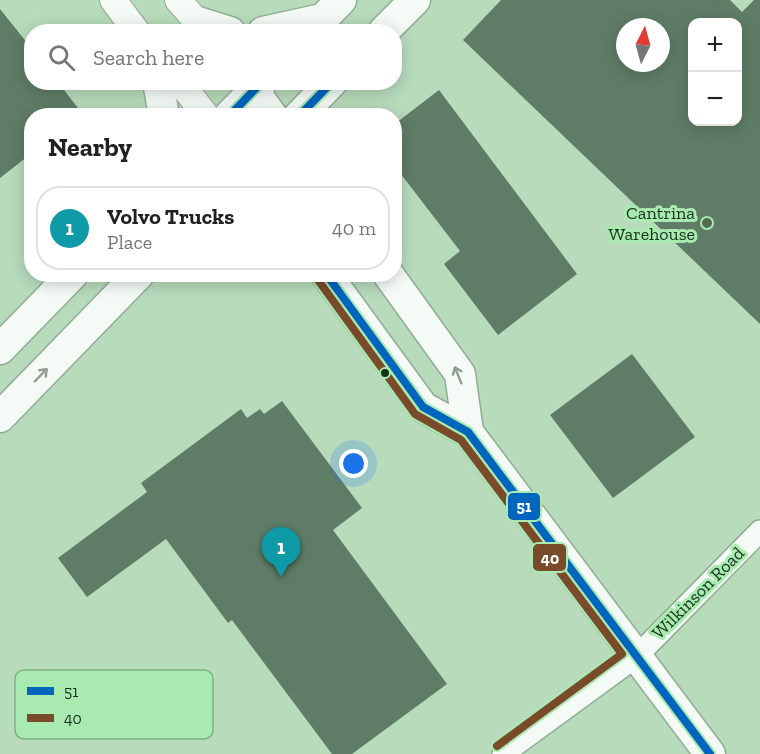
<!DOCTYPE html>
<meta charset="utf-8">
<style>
:root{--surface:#fff;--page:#f2f2f2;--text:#202124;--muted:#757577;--line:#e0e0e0;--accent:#4f6c53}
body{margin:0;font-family:"Zilla Slab",serif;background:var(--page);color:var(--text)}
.controls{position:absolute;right:18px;top:18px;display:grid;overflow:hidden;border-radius:12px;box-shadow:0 3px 15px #0003}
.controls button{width:54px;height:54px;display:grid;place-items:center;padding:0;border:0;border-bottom:2px solid var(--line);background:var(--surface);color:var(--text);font:30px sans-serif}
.compass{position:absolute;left:616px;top:18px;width:54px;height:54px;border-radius:50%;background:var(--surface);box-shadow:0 3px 15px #0003;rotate:6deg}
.you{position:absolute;left:354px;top:464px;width:21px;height:21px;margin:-15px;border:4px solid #fff;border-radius:50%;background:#1a73e8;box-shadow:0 0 0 9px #1a73e833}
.badge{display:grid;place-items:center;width:39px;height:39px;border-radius:50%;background:var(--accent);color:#fff;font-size:20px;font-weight:700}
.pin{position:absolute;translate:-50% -50px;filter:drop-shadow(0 2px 3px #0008)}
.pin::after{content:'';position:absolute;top:32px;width:21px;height:18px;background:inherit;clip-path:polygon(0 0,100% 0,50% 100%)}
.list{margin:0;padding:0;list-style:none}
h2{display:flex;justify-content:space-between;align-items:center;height:78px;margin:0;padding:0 24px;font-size:26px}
h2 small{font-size:20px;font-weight:400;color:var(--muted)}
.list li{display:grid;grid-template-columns:39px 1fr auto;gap:18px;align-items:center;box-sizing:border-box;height:84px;margin:0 12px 12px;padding:0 12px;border:2px solid var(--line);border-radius:24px}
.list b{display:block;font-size:22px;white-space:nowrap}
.list p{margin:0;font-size:20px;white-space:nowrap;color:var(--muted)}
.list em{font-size:20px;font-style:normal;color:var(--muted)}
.icon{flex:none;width:33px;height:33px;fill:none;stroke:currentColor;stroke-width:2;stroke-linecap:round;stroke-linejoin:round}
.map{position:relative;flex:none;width:760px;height:754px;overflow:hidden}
.search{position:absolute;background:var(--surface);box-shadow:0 3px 15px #0003;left:24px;top:24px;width:378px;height:66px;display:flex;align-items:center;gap:15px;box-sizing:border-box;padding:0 21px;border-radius:24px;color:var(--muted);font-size:22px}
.panel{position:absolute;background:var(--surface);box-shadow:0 3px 15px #0003;left:24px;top:108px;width:378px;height:174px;border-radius:24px}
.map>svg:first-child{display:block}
.building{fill:#5f7d66;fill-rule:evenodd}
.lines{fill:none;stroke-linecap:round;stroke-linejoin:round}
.minor-casing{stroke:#92ad95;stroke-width:24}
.tertiary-casing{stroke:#92ad95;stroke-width:28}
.secondary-casing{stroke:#92ad95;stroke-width:33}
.minor{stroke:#f4faf5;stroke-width:21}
.tertiary{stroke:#f4faf5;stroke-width:26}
.secondary{stroke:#f4faf5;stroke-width:30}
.bus-1-casing{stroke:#a9eab1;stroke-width:12}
.bus-2-casing{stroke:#a9eab1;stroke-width:12}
.bus-1{stroke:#0065bd;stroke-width:8}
.bus-2{stroke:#7a4b2a;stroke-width:8}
.oneway{stroke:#909f92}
.poi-dot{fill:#4f6c53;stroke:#a9eab1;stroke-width:2}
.bus-dot{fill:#16301a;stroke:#a9eab1;stroke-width:2}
.labels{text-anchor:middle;stroke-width:6;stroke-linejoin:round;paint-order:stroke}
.poi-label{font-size:18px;fill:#16301a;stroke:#a9eab1;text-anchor:end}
.street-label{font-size:18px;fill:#16301a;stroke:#a9eab1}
.key{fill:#a9eab1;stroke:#7db284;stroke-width:1.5}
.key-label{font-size:16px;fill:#16301a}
.line-badge{stroke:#a9eab1;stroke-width:2}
.badge-label{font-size:16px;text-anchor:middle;font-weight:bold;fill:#fff}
</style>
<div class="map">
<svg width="760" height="754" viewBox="0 0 760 754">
<rect width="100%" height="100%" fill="#b8dbbc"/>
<path class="building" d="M 501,0 L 730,0 L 742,12 L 754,0 L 760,0 L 760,324 L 463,40 ZM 693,22 L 738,22 L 738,122 L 693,122 ZM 625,27 L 661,27 L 661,63 L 625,63 Z
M 0,9 L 32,49 L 32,82 L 58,82 L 84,116 L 32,116 L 32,153 L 0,178 Z
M 439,90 L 577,274 L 498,335 L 444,264 L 460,251 L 394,165 L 396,123 Z
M 632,354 L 695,437 L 613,498 L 550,415 Z
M 282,401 L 362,508 L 333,530 L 447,684 L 352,754 L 332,754 L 232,620 L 228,623 L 166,539 L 87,597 L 58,558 L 147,492 L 141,483 L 241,409 L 247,418 L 260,409 L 264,414 Z"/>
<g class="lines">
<defs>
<path id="minor" d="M 503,754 L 637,656 L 760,531"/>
<path id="tertiary" d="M 113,0 L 137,32
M 178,0 L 206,32
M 180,82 L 206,116"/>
<path id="secondary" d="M 198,22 L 230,32
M 263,32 L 322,19
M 310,32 L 341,0
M 383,32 L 415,0
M 158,82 L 164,116
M 254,91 L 272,116
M 229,116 L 262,82
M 299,116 L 332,82
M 326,274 L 423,407 L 468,432 L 710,754
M 388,274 L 460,374 L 468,432
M 0,349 L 73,274
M 0,417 L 139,274"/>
</defs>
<use href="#minor" class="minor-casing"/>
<use href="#tertiary" class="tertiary-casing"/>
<use href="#secondary" class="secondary-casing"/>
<use href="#minor" class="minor"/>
<use href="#tertiary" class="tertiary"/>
<use href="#secondary" class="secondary"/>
<defs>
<path id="bus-1" d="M 229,116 L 262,82
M 299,116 L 332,82
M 326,274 L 423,407 L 468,432 L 710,754"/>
<path id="bus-2" d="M 318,280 L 415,414 L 461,440 L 622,654 L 497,746"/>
</defs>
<use href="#bus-1" class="bus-1-casing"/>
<use href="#bus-2" class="bus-2-casing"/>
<use href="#bus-1" class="bus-1"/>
<use href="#bus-2" class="bus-2"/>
</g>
<defs><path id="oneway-shaft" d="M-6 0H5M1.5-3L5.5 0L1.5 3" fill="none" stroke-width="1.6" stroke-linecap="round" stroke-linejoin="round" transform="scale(1.5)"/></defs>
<g class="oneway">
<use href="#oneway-shaft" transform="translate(41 375) rotate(-46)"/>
<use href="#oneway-shaft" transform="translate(458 375) rotate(-112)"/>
</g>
<circle class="poi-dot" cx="707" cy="223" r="6"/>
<circle class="bus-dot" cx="385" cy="373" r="5"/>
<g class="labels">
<g class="poi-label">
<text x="695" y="219">Cantrina<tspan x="695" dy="21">Warehouse</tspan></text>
</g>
<g class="street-label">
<text transform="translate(698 593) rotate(-45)" y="6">Wilkinson Road</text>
</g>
</g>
<rect x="15" y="670" width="198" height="69" rx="9" class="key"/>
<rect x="27" y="687" width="27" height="8" fill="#0065bd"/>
<rect x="27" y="714" width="27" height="8" fill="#7a4b2a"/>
<g class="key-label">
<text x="64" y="697">51</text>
<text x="64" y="724">40</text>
</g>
<g class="line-badge">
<rect x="507" y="492" width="34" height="29" rx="6" fill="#0065bd"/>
<rect x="532" y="543" width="35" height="29" rx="6" fill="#7a4b2a"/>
</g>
<g class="badge-label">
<text x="524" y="512">51</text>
<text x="550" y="564">40</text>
</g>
</svg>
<div class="controls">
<button>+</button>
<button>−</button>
</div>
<svg class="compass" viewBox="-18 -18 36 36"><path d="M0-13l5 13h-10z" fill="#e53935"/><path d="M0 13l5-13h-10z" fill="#757577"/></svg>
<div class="you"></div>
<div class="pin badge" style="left:281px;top:577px;background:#0f9aa8">1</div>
<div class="search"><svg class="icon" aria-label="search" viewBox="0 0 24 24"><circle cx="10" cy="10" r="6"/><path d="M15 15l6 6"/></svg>Search here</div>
<section class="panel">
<h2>Nearby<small></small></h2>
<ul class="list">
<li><span class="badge" style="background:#0f9aa8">1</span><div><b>Volvo Trucks</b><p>Place</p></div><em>40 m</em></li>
</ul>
</section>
</div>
